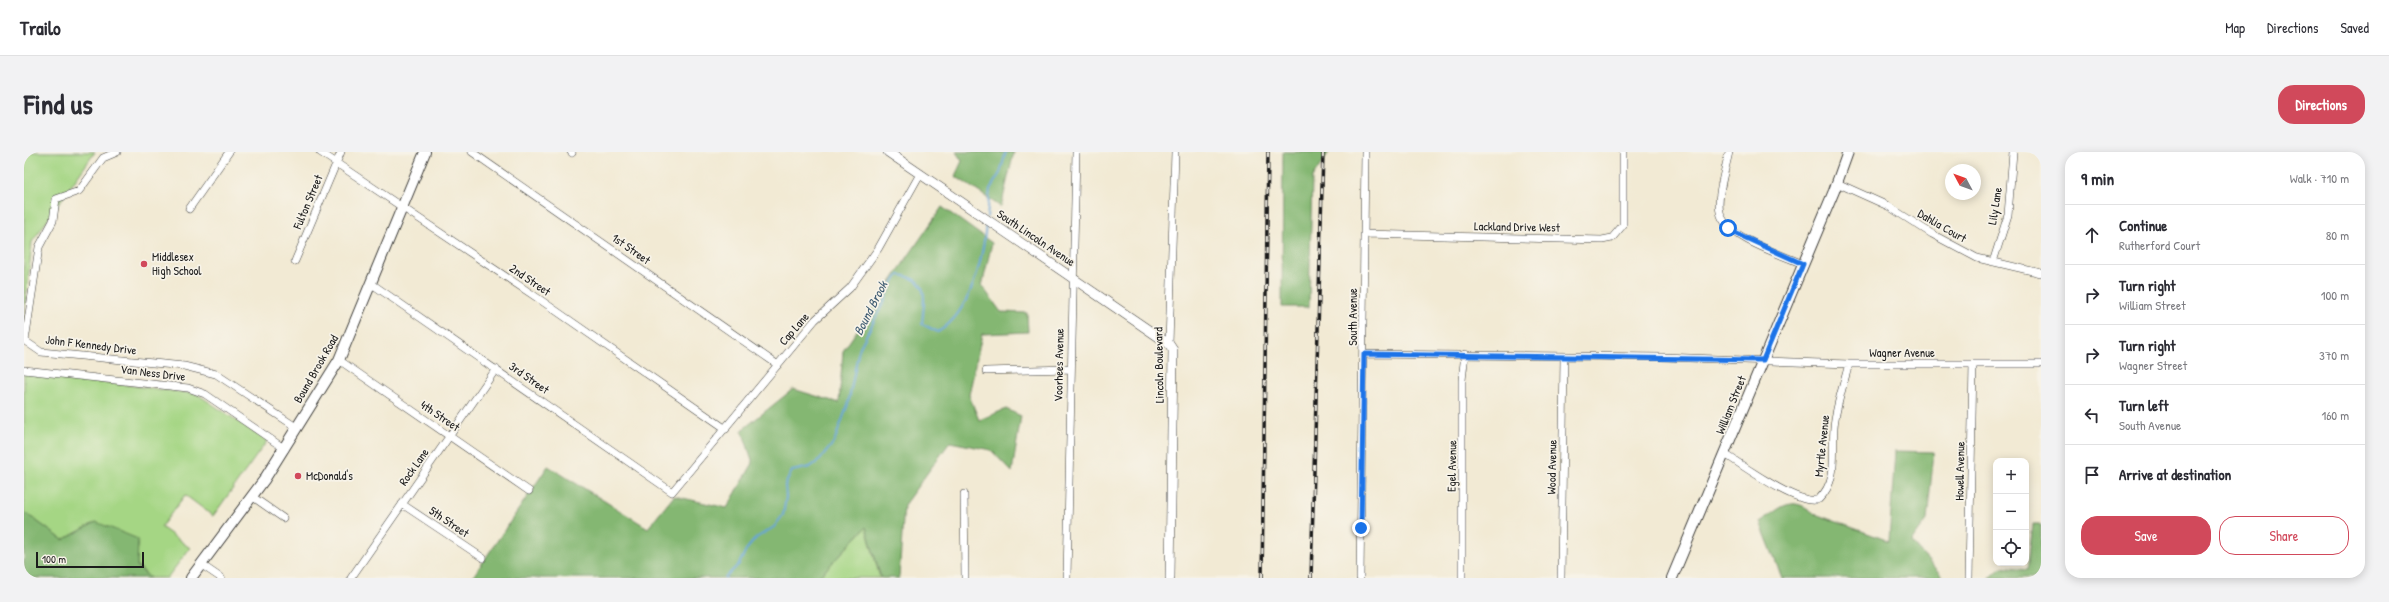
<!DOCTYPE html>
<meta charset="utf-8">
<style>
:root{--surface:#fff;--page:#f2f2f3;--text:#2b2b33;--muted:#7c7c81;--line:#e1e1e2;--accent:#d1495b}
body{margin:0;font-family:"Patrick Hand",sans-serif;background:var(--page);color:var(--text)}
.controls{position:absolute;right:12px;bottom:12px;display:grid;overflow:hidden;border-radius:8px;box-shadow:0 2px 10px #0003}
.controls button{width:36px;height:36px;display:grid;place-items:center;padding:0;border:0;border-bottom:1px solid var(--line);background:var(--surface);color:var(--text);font:20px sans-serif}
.compass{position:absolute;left:1921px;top:12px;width:36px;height:36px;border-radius:50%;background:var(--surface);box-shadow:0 2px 10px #0003;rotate:311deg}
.scale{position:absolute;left:12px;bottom:10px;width:108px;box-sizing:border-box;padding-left:4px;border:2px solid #1c1c1c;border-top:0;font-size:11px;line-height:14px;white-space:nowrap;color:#1c1c1c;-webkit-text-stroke:3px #f7f3e8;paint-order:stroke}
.stop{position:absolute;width:12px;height:12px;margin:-9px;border:3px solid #1a73e8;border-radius:50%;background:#fff}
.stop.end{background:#1a73e8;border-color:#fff;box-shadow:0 1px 4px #0008}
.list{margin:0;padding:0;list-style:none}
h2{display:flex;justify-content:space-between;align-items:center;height:52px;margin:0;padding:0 16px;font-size:17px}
h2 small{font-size:13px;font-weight:400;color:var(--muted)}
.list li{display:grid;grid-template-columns:26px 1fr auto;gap:12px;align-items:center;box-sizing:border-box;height:60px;padding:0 16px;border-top:1px solid var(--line)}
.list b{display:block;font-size:15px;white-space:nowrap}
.list p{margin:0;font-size:13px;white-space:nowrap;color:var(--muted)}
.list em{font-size:13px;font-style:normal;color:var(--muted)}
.actions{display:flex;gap:8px;padding:12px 16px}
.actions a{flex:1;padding:9px 0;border:1px solid var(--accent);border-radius:16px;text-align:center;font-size:14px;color:var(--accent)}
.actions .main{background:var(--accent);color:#fff}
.icon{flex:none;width:22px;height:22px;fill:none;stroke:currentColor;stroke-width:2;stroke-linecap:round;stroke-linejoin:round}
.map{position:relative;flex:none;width:2017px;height:426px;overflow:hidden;border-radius:16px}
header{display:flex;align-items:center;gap:24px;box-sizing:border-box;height:56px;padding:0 20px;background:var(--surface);border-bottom:1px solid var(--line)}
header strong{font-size:19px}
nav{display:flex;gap:22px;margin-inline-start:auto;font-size:14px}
.intro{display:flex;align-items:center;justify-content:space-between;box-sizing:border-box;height:96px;padding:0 24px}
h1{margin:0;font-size:28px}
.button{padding:10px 18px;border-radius:16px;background:var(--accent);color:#fff;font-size:14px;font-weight:700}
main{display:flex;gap:24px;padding:0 24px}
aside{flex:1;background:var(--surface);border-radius:16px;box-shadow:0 2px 10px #0003}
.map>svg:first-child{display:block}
.green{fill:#a5d684;stroke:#607950}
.forest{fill:#84b772;stroke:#506a47}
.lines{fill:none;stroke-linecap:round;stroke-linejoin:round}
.stream{stroke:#66a5d9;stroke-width:2}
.minor-casing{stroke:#3c3b38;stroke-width:8}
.tertiary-casing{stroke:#3c3b38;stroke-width:10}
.secondary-casing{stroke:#3c3b38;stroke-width:12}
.minor{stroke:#fff;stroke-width:7}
.tertiary{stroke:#fff;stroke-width:9}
.secondary{stroke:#fff;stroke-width:10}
.rail-casing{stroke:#1c1c1c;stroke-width:3.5}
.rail{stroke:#f7f3e8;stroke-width:2;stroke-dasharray:6;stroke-linecap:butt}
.route{stroke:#1a73e8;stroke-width:5}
.poi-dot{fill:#d1495b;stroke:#f7f3e8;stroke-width:1.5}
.labels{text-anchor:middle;stroke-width:3.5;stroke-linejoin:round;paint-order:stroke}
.street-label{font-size:12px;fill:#1c1c1c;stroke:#f7f3e8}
.poi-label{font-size:12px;fill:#1c1c1c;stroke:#f7f3e8;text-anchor:start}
.water-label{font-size:13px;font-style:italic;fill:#3d5a71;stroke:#f7f3e8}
</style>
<header>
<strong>Trailo</strong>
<nav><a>Map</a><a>Directions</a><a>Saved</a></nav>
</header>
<div class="intro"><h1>Find us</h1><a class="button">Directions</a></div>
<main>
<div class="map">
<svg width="2017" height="426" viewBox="0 0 2017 426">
<rect width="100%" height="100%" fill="#f7f3e8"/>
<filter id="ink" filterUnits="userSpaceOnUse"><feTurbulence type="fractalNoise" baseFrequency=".025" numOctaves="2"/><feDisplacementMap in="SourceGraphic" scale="8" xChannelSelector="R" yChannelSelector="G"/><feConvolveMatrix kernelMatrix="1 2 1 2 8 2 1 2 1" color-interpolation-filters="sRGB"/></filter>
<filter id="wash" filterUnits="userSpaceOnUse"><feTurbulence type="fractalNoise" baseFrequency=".012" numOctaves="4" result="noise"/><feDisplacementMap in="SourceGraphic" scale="16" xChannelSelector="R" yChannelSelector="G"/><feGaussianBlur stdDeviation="0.9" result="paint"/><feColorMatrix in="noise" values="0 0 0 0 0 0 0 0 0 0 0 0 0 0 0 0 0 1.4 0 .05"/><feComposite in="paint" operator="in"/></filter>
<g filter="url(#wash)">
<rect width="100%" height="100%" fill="#f2ead4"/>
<path class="green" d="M 0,0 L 71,0 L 8,90 L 0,168 Z
M 0,220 L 173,242 L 243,289 L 189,364 L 161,343 L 137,375 L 166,396 L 143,426 L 126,426 L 72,370 L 39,388 L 0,360 Z
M 842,375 L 856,426 L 794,426 Z"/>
<path class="forest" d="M 932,0 L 990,0 L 977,55 L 931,24 L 938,9 Z
M 1259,0 L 1305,0 L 1288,26 L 1285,155 L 1258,155 Z
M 918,55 L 968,91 L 958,134 L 977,160 L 1003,161 L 1004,180 L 958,182 L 945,243 L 955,268 L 982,257 L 997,264 L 988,320 L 967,298 L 926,290 L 880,353 L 875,426 L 857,426 L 842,375 L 794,426 L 448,426 L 524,314 L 624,376 L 650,344 L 703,356 L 729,311 L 718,278 L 769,237 L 815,251 L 819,199 Z
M 1871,299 L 1910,300 L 1903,368 L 1887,390 L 1920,426 L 1758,426 L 1736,370 C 1758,355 1767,342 1791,362 L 1865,389 Z
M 0,360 L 39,388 L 72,370 L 114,387 L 113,414 L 126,426 L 0,426 Z
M 2009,373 L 2017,373 L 2017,426 L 1965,426 L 1977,415 L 2003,418 Z"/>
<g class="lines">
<path class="stream" d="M 963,65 L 966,37 L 976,21 L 982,0
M 701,426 L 715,412 L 722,398 L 732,386 L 750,375 L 759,363 L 762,345 L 761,333 L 768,319 L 786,315 L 796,308 L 810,290 L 824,252 L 835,197 L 862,146 L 868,131 L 875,123 C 907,127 900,147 898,172 L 914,180 C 947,160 959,108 962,71"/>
</g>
</g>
<g filter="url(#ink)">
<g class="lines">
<defs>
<path id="minor" d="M 296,0 L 518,149 L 702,277
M 448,0 L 754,213
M 547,0 L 548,1
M 1705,0 C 1702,15 1692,46 1696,60 C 1701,86 1757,102 1779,112
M 1813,31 L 1864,54 L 1908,82 L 1953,106 L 2017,121
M 165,57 L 205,0
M 1341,82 L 1578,88 L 1588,86 L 1599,73 L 1599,0
M 271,109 L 317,0
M 1969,110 L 1984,63 L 1989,0
M 348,132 L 648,340 L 791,168 L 826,136 L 854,97 L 896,22
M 1,189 L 17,200 L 160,214 L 192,222 L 272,275
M 1,189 L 15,95 L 29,69 L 32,47 L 55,39 L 79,6 L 93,0
M 1145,192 L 1151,0
M 1340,202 L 1638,205 L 1825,212 L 2017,212
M 315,208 L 505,339
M 0,218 L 164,236 L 181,242 L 261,297
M 962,219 L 1046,217
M 1701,302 C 1718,313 1777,356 1795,347 C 1817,326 1806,294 1811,267 C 1814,249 1820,230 1825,212
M 940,342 L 941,426
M 229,345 L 259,366
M 378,352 L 459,406
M 178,413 L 197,426
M 327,426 L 472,217
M 1043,426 L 1052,0
M 1336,426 L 1341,0
M 1438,426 L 1438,228 L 1441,202
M 1537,426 L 1540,205
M 1945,426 L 1949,212"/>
<path id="tertiary" d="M 864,0 L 1145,192 L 1149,198 L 1146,426"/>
<path id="secondary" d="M 167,426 L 240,328 L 315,208 L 401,0
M 1648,426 L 1810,39 L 1824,0"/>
</defs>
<use href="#minor" class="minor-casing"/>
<use href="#tertiary" class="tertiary-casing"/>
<use href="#secondary" class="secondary-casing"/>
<use href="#minor" class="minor"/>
<use href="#tertiary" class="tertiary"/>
<use href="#secondary" class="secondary"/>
<defs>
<path id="rail" d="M 1238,426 L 1244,0
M 1287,426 L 1299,0"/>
</defs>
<use href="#rail" class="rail-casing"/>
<use href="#rail" class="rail"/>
</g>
</g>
<g class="lines" filter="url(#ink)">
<path class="route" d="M 1337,376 L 1340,202 L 1739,208 L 1779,112 L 1711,81 L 1704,76"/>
</g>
<g class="poi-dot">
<circle cx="120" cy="112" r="4"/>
<circle cx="274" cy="324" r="4"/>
</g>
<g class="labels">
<g class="street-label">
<text transform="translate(284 50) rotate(-67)" y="4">Fulton Street</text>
<text transform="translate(1971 54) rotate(-81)" y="4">Lily Lane</text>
<text transform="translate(1918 74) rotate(30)" y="4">Dahlia Court</text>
<text transform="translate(1493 75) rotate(1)" y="4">Lackland Drive West</text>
<text transform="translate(1012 86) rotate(34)" y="4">South Lincoln Avenue</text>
<text transform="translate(607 97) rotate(35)" y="4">1st Street</text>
<text transform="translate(506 128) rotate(34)" y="4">2nd Street</text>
<text transform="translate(1329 165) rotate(-90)" y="4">South Avenue</text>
<text transform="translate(770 177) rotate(-49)" y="4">Cap Lane</text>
<text transform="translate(67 193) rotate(7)" y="4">John F Kennedy Drive</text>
<text x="1878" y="205">Wagner Avenue</text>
<text transform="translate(1035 213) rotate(-89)" y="4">Voorhees Avenue</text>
<text transform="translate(1135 213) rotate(-91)" y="4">Lincoln Boulevard</text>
<text transform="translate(292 217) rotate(-60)" y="4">Bound Brook Road</text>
<text transform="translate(129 221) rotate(7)" y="4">Van Ness Drive</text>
<text transform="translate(505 226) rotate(35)" y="4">3rd Street</text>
<text transform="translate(1707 253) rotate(-68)" y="4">William Street</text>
<text transform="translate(416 264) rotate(34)" y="4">4th Street</text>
<text transform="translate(1798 294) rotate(-84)" y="4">Myrtle Avenue</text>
<text transform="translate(1428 314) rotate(-89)" y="4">Egel Avenue</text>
<text transform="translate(390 315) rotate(-55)" y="4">Rock Lane</text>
<text transform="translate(1528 315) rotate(-89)" y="4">Wood Avenue</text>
<text transform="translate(1936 319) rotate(-89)" y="4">Howell Avenue</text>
<text transform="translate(425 370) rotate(34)" y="4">5th Street</text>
</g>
<g class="poi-label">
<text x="128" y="109">Middlesex<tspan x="128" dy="14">High School</tspan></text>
<text x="282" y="328">McDonald's</text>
</g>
<g class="water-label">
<text transform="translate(846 156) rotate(-63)" y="5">Bound Brook</text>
</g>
</g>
</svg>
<div class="controls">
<button>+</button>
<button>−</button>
<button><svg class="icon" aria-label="locate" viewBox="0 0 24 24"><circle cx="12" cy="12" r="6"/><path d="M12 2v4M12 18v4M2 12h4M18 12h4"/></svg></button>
</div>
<svg class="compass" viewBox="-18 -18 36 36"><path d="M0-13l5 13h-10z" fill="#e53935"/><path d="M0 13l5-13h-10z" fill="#7c7c81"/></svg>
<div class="scale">100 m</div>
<div class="stop" style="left:1704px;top:76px"></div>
<div class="stop end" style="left:1337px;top:376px"></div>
</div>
<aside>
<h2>9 min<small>Walk · 710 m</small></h2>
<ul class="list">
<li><svg class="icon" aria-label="ahead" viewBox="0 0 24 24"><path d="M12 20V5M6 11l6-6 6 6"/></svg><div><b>Continue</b><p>Rutherford Court</p></div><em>80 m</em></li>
<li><svg class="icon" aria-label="right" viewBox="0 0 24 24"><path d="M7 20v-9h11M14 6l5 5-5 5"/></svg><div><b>Turn right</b><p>William Street</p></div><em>100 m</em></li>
<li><svg class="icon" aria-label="right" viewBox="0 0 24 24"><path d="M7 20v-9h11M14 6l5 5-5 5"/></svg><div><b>Turn right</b><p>Wagner Street</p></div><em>370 m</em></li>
<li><svg class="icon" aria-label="left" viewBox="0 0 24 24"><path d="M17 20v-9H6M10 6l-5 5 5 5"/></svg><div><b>Turn left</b><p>South Avenue</p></div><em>160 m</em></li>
<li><svg class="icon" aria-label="arrive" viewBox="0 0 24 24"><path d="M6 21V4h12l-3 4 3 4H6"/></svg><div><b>Arrive at destination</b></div></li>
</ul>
<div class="actions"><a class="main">Save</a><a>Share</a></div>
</aside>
</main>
